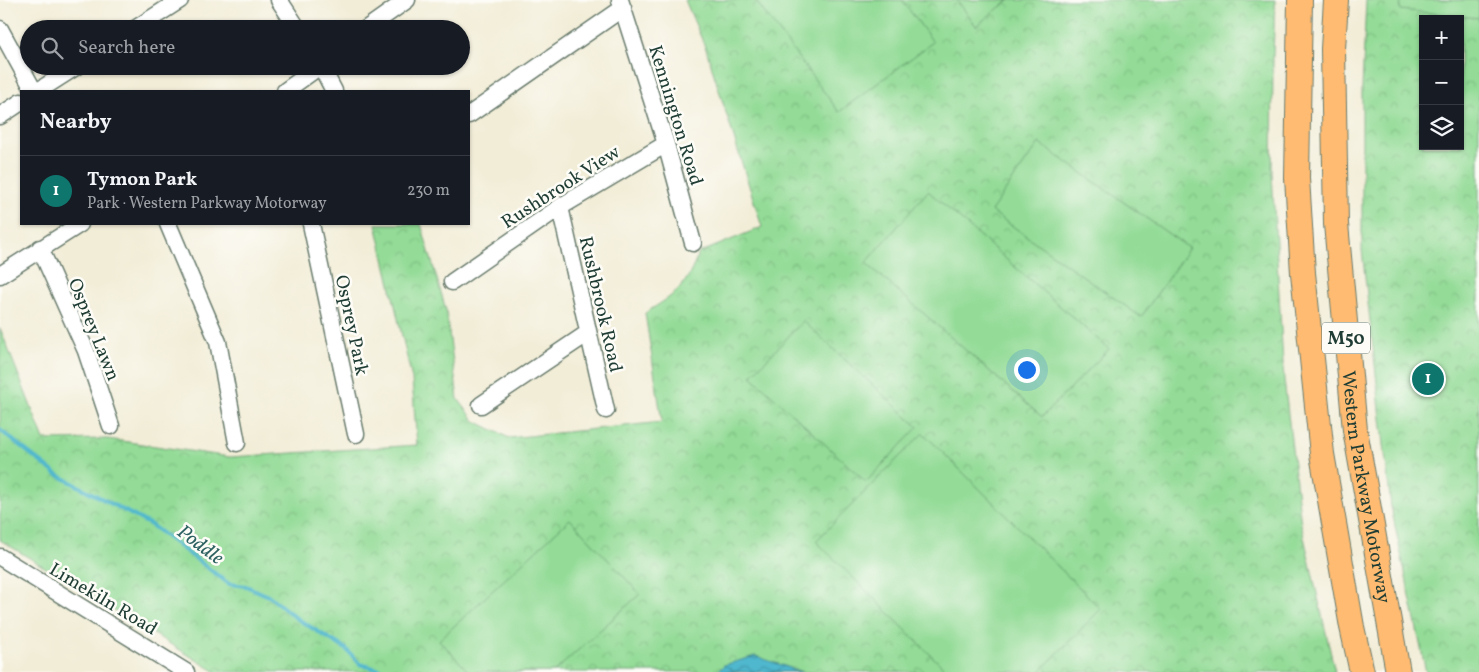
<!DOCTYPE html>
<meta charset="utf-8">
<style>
:root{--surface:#171b24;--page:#20242c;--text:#f1f3f6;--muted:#9ea1a6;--line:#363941;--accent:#0f766e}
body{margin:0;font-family:Vollkorn,serif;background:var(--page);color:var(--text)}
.controls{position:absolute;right:15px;top:15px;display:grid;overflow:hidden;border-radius:0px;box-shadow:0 1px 4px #0004}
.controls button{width:45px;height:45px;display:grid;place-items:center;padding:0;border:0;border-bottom:1px solid var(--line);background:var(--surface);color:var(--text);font:25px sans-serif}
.you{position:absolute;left:1026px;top:369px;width:18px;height:18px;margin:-12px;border:4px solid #fff;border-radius:50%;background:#1a73e8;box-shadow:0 0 0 8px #1a73e833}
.badge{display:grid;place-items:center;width:32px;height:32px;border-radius:50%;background:var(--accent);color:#fff;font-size:16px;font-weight:700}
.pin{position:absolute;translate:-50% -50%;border:2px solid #fff;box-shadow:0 1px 5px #0006}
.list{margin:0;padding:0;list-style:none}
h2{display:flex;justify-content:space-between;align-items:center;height:65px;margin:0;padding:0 20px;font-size:21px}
h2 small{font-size:16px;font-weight:400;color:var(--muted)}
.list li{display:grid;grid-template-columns:32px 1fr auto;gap:15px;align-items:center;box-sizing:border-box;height:70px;padding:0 20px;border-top:1px solid var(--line)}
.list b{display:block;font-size:19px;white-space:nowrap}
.list p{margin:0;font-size:16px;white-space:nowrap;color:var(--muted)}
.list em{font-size:16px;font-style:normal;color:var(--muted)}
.icon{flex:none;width:28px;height:28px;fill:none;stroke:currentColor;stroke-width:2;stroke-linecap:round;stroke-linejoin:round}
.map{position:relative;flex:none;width:1479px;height:672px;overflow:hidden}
.search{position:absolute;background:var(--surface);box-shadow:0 1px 4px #0004;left:20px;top:20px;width:450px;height:55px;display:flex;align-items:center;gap:12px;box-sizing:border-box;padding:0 18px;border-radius:28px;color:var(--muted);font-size:19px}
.panel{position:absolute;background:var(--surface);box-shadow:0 1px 4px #0004;left:20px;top:90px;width:450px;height:135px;border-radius:0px}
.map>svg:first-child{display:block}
.park{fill:url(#park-crowns);stroke:#598c65;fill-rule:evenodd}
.pitch{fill:#93db96;stroke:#598c65}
.water{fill:url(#water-waves);stroke:#387a81}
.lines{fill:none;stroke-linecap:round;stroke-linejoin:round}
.stream{stroke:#50b7ce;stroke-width:4}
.minor-casing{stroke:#697b6d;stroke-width:19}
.highway-casing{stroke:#697b6d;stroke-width:26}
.minor{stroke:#fff;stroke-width:16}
.highway{stroke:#ffbb71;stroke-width:24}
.labels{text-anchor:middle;stroke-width:5;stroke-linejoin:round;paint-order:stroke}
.shield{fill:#fdfcf7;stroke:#62766e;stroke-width:1}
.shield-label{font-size:18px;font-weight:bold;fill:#1f3d34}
.street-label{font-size:19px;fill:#1f3d34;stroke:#fdfcf7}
.water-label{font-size:20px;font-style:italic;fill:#2e6262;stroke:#fdfcf7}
</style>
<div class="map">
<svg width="1479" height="672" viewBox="0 0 1479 672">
<defs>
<pattern id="park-crowns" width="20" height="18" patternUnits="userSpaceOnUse" patternTransform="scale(1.25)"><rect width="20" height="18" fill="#93db96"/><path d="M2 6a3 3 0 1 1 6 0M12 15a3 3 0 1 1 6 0" fill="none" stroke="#7ebd82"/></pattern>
<pattern id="water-waves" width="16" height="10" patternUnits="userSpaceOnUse" patternTransform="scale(1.25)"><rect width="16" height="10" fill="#50b7ce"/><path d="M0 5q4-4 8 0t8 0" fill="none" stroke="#4296a8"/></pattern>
</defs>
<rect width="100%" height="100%" fill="#fdfcf7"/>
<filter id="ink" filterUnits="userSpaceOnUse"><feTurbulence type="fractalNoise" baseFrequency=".02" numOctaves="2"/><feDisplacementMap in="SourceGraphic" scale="10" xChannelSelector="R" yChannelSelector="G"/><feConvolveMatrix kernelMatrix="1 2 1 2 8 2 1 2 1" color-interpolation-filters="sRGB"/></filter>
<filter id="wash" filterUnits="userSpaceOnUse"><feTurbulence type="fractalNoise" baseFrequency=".0096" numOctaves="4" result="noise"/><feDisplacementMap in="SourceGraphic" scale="20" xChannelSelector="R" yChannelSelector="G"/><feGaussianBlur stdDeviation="1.12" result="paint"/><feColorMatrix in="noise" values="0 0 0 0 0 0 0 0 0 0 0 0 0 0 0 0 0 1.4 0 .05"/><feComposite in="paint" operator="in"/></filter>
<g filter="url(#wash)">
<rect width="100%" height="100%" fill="#f2edd7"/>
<path class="park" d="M 685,0 L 1275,0 L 1273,58 L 1272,174 L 1284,380 L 1301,524 L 1335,672 L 216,672 L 0,540 L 0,328 L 44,440 L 108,439 L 230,457 L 417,445 L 412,379 L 376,224 L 421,224 L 446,310 L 458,399 L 475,421 L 509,438 L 662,422 L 645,313 C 677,293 685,289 699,253 L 762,227 L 706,49 Z
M 1366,0 L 1479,0 L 1479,672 L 1426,672 L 1391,507 L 1362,250 L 1362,89 ZM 1423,19 L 1460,19 L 1460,146 L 1423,146 Z"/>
<path class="pitch" d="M 755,0 L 902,0 L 933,42 L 839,112 Z
M 957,0 L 1009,0 L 976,26 Z
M 1401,0 L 1479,0 L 1479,18 L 1400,10 Z
M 1039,143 L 1189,248 L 1141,317 L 991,211 Z
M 928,191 L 1109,349 L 1042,417 L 866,263 Z
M 803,321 L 918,427 L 866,482 L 751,376 Z
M 923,433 L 1101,609 L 1039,672 L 948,672 L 816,541 Z
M 570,519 L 640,594 L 554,672 L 469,672 L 439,640 Z"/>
<path class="water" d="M 755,656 L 802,672 L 717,672 L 724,665 Z"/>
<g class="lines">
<path class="stream" d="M 0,430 L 56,474 L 151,525 L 229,584 L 246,586 L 269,596 L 296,618 L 346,649 L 360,664 L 387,672"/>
</g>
</g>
<g filter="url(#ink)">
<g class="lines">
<defs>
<path id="minor" d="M 279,0 L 298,29
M 620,0 L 666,144 L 693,243
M 0,29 L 34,91
M 135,29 L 180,0
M 366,29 L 407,0
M 321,66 L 334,91
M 38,91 L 77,66
M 285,91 L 320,66
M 469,115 L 623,8
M 0,116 L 21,102
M 560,207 L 606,410
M 168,224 L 218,342 L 237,443
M 311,224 L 356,434
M 40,248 L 86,351 L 111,426
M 0,275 L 80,224
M 452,282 L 560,207 L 666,144
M 481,405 L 588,333
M 0,557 L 186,672"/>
<g id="highway">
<path d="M 1300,0 L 1297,178 L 1303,273 L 1322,454 L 1352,627 L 1362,672"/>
<path id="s1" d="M 1336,0 L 1333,49 L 1336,224 L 1355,430 L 1398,672"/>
</g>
</defs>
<use href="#minor" class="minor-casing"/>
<use href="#highway" class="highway-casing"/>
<use href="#minor" class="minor"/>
<use href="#highway" class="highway"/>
</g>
</g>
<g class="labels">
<rect class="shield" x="1322" y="322.5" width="48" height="31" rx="4"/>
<g class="shield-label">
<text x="1346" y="344">M50</text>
</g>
<g class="street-label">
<text transform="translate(677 115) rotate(73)" y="7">Kennington Road</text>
<text transform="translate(560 186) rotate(-33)" y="7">Rushbrook View</text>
<text transform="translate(602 304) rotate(77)" y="7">Rushbrook Road</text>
<text transform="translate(353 325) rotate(78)" y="7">Osprey Park</text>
<text transform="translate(95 329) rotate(68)" y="7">Osprey Lawn</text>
<text dy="7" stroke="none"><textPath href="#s1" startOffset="489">Western Parkway Motorway</textPath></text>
<text transform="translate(104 598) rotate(31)" y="7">Limekiln Road</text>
</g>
<g class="water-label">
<text transform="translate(201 544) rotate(37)" y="7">Poddle</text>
</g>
</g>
</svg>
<div class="controls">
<button>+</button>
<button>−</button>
<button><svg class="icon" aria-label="layers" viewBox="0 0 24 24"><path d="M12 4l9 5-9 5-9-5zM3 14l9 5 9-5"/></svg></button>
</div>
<div class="you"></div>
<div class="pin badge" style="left:1428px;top:379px">1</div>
<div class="search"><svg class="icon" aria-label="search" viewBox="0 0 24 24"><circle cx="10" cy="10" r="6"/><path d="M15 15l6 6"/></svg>Search here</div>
<section class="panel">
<h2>Nearby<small></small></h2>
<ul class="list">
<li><span class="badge">1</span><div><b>Tymon Park</b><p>Park · Western Parkway Motorway</p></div><em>230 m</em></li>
</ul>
</section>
</div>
